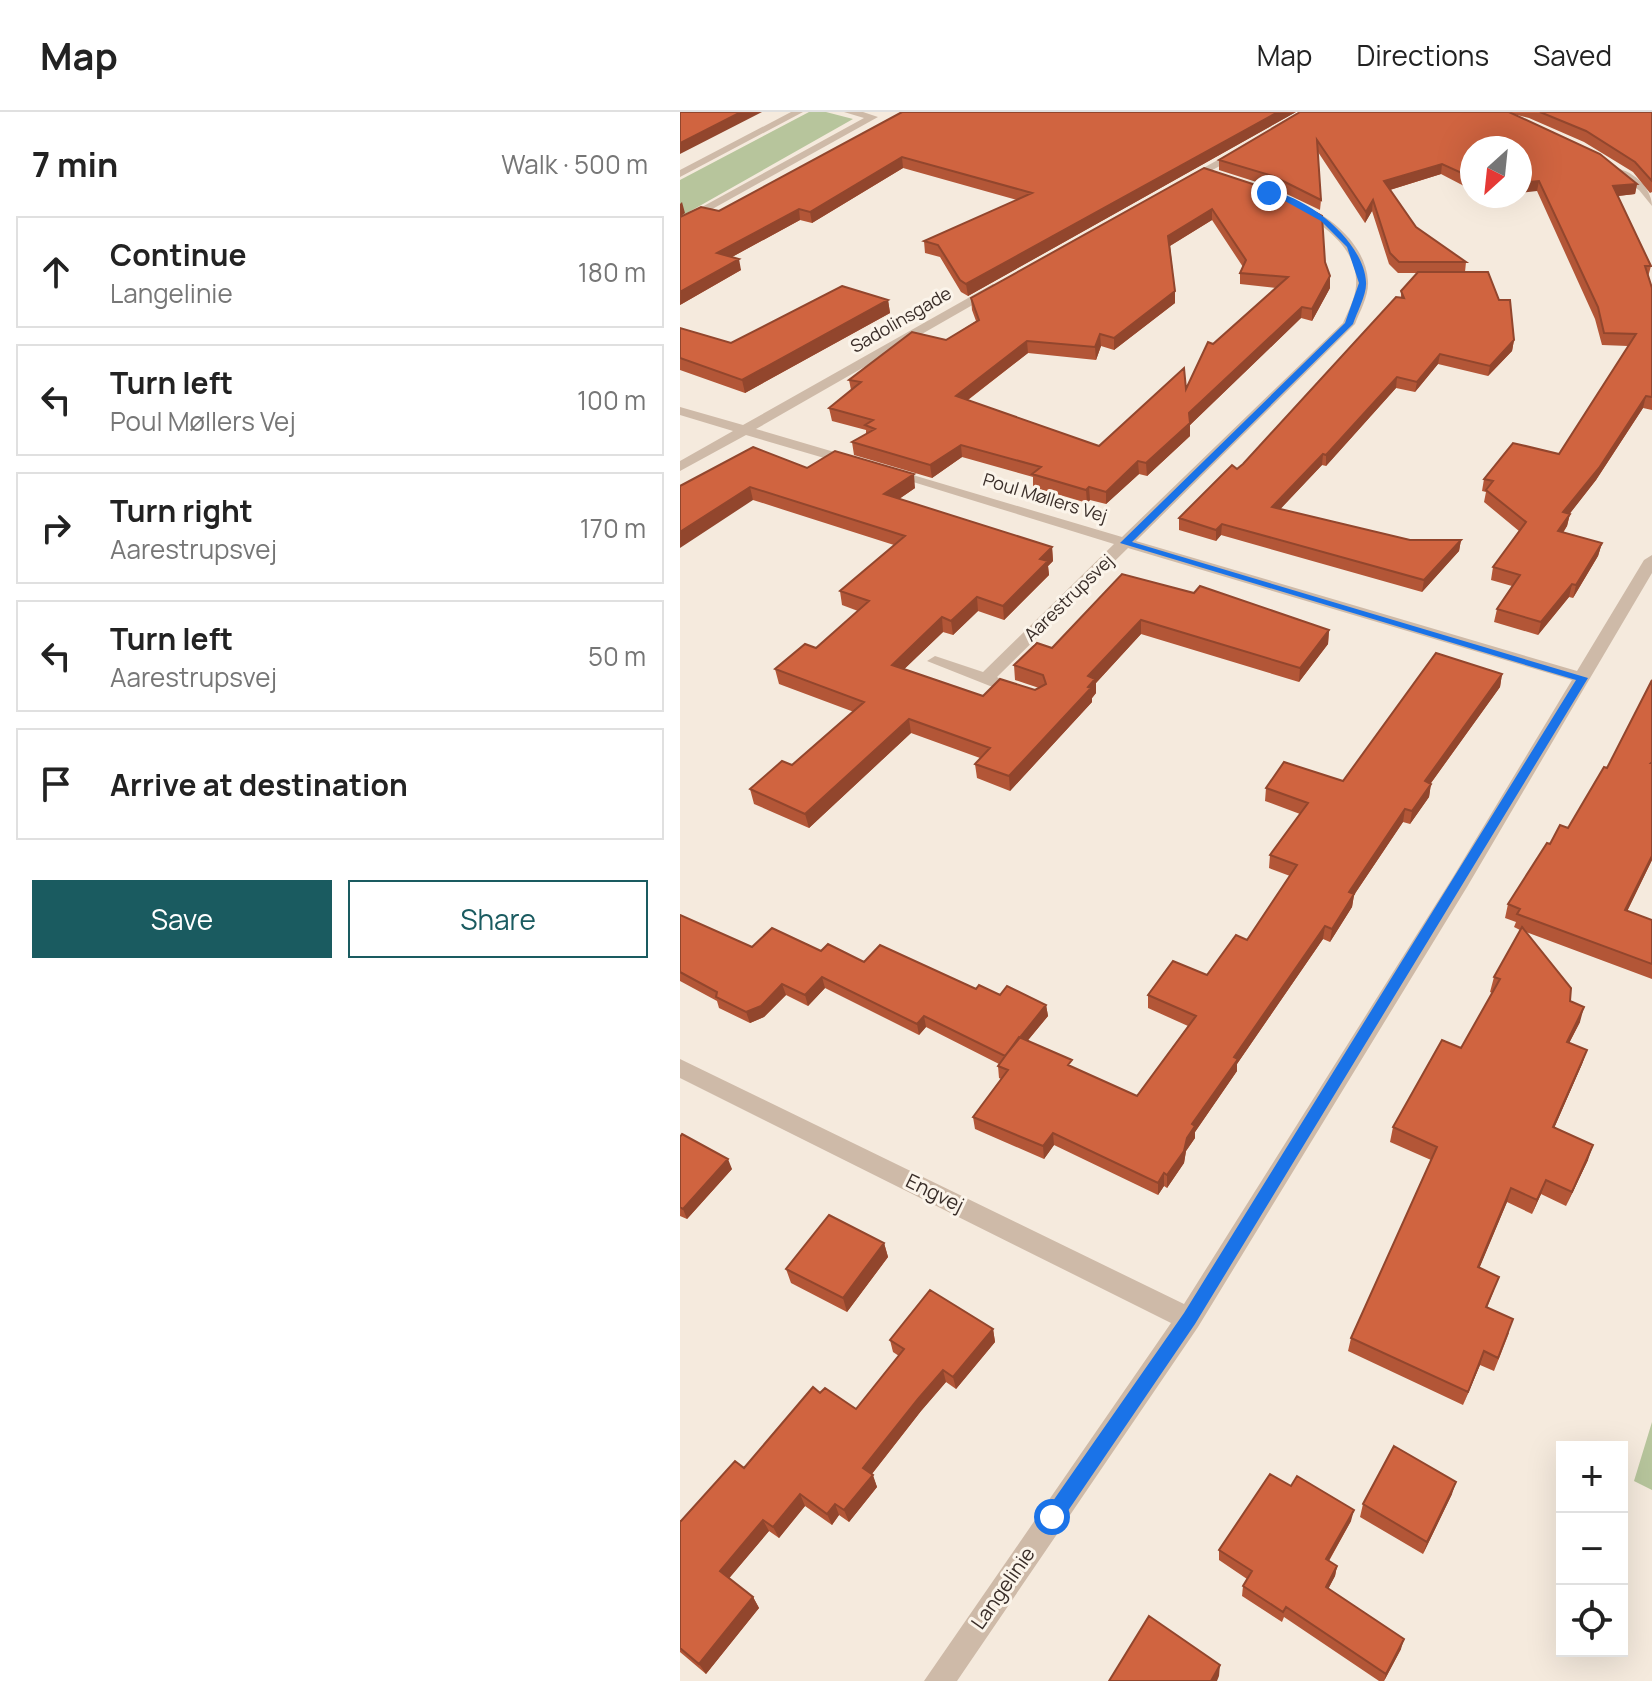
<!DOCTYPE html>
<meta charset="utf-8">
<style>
:root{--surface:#fff;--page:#f6f6f6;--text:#222;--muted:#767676;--line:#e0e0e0;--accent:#1a5b60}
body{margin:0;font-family:Manrope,sans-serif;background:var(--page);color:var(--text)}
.controls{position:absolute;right:24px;bottom:24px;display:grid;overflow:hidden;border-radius:0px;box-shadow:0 8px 32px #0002}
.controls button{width:72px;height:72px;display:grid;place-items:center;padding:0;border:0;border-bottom:2px solid var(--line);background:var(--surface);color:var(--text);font:40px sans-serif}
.compass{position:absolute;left:780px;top:24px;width:72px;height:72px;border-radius:50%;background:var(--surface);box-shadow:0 8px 32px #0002;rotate:207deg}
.stop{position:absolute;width:24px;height:24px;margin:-18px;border:6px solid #1a73e8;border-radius:50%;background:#fff}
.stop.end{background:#1a73e8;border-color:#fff;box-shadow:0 2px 8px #0008}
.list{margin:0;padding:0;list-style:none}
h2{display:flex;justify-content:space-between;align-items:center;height:104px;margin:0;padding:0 32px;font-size:34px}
h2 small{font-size:26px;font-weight:400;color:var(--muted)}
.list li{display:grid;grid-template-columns:52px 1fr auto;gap:24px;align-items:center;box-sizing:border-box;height:112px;margin:0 16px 16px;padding:0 16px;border:2px solid var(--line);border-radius:0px}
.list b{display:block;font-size:30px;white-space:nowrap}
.list p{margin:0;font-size:26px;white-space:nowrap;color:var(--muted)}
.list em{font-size:26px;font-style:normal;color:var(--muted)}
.actions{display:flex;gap:16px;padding:24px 32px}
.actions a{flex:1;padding:18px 0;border:2px solid var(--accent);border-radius:0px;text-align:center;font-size:28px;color:var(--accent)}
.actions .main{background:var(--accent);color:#fff}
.icon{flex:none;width:44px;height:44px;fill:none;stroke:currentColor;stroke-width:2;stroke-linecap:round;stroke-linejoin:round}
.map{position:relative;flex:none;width:972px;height:1569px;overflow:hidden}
header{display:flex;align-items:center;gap:48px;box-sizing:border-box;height:112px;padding:0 40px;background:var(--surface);border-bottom:2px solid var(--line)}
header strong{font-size:38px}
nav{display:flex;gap:44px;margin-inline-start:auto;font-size:28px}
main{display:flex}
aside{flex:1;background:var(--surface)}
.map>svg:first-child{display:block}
.green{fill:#b7c59c}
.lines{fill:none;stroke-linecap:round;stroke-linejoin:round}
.street{fill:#cebaa8;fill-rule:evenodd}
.wall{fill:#b35637;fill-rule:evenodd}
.shaded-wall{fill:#92462d}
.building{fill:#d06440;stroke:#92462d;stroke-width:2;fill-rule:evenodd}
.route{fill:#1a73e8}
.labels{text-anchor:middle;stroke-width:6;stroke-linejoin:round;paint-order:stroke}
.far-street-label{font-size:18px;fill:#3a2e29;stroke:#fbf4ea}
.street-label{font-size:20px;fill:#3a2e29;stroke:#fbf4ea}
</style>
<header>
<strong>Map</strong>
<nav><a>Map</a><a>Directions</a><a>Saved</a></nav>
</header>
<main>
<aside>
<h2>7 min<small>Walk · 500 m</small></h2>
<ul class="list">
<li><svg class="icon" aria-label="ahead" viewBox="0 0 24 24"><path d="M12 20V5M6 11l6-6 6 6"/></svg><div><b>Continue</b><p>Langelinie</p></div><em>180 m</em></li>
<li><svg class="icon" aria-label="left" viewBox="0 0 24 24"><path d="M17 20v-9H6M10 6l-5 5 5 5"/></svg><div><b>Turn left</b><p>Poul Møllers Vej</p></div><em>100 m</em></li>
<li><svg class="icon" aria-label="right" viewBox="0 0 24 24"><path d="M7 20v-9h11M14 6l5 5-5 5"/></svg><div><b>Turn right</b><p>Aarestrupsvej</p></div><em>170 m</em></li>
<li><svg class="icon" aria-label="left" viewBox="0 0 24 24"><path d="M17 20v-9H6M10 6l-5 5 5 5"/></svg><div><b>Turn left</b><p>Aarestrupsvej</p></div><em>50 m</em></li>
<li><svg class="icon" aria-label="arrive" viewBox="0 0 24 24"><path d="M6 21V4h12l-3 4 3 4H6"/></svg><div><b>Arrive at destination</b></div></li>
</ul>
<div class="actions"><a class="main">Save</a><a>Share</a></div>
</aside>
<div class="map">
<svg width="972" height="1569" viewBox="0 0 972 1569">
<rect width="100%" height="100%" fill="#f5eadd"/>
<path class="green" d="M 129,0 L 146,0 L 173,7 L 0,105 L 0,68 Z
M 972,1310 L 972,1378 L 954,1369 Z"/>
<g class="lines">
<path class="street" d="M 111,0 L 123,0 L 0,65 L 0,58 Z
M 164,0 L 183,0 L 198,5 L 0,115 L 0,107 L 184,6 Z
M 561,35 L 565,40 L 509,71 L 500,69 Z
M 930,56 C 950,55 972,75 972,94 L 959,78 L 930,60 Z
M 619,92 C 651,103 686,134 688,169 C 689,184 680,199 675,212 L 456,429 L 897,559 L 964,448 L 972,443 L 972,461 L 787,775 L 518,1215 L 277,1569 L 244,1569 L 491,1211 L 0,966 L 0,947 L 504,1192 L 773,765 L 892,568 L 448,436 L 317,565 L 325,570 L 322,574 L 310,574 L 247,549 L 255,544 L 303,560 L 434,432 L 204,361 L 216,358 L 442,425 L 663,211 C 668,199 675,187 676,174 C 679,137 643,112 615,97 L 613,95 Z
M 313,172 L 319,176 L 317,179 L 76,317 L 178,347 L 178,353 L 168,353 L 66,323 L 0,359 L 0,349 L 53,319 L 0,303 L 0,295 L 63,313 Z"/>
</g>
<path class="wall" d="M 222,0 L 616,0 L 288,184 L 281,180 L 260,145 L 245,141 L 244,129 L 337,88 L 223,56 L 132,111 L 120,108 L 52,145 L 61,158 L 0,193 L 39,99 Z
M 620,0 L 972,0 L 972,80 L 970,81 L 953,60 L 904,30 L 849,6 L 833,2 L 957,72 L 955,82 L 937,84 L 971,154 L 968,165 L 972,176 L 972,298 L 963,296 L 916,368 L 890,401 L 887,414 L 883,421 L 922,431 L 918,444 L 893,486 L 889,485 L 858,523 L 814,510 L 817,497 L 832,474 L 811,468 L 813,455 L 839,419 L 804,390 L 806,380 L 802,379 L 804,367 L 879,342 L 948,234 L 922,233 L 915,207 L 857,79 L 792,36 L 784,74 L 761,62 L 710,78 L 736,115 L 786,150 L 785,160 L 834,228 L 832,239 L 808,264 L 758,252 L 735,280 L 716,276 L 646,354 L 642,353 L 600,397 L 730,428 L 781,428 L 779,439 L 742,480 L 541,423 L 536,429 L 499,418 L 499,406 L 563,352 L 721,186 L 721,179 L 737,161 L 718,161 L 709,152 L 692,99 L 685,111 L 638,40 L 641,88 L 640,98 L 592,75 L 539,58 L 539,48 Z
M 524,56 L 645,150 L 650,164 L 650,176 L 632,209 L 621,206 L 510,313 L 510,324 L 467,364 L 459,362 L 426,392 L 410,388 L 407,391 L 353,375 L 353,365 L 282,345 L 252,366 L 174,343 L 172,330 L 186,322 L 186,318 L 152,309 L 149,296 L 171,278 L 169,268 L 266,228 L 296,209 L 292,198 L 291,186 ZM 532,108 L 563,155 L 560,161 L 560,172 L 596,176 L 506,277 L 419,334 L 288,288 L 348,241 L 416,248 L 421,234 L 434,238 L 495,191 L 495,179 L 490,134 Z
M 208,188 L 210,201 L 65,281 L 0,258 L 0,216 L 51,231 Z
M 127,356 L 235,376 L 219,387 L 372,435 L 373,449 L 368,454 L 369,463 L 324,508 L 298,499 L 273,523 L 263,520 L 224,557 L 303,584 L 355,578 L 359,576 L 335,568 L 334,553 L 372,536 L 442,462 L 649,518 L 648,532 L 619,570 L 461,522 L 416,571 L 416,581 L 412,586 L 412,590 L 330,679 L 297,666 L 295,652 L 300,646 L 231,621 L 129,716 L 74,692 L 70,677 L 112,653 L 174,600 L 99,572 L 95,557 L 136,536 L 178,499 L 162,493 L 160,479 L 214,433 L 73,388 L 0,374 Z
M 822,562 L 820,575 L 751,671 L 749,685 L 730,712 L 723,710 L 674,783 L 672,795 L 650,830 L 643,827 L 557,952 L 557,959 L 515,1020 L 515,1026 L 506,1039 L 504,1051 L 487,1076 L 484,1074 L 478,1083 L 374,1033 L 364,1047 L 295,1017 L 293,1005 L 321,967 L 319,966 L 318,954 L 319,952 L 246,915 L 239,923 L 145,876 L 128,894 L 106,883 L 84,905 L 70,911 L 39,896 L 37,889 L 0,869 L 0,803 L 72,835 L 141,839 L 366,893 L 368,904 L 348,928 L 392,955 L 457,984 L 508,914 L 468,896 L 468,883 L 527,863 L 567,828 L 610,764 L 589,756 L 590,743 L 620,702 L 585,689 L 586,676 L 663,669 Z
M 927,656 L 972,748 L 947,799 L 972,808 L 972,867 L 846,820 L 890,889 L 900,910 L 889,931 L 907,938 L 902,952 L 874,1016 L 908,1048 L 886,1094 L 861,1082 L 852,1102 L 827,1090 L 799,1156 L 814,1178 L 807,1196 L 829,1221 L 814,1259 L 800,1253 L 783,1293 L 668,1239 L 671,1226 L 751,1048 L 710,1030 L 713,1015 L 781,936 L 812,881 L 810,880 L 814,865 L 840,818 L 834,815 L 836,810 L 825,806 L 828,792 L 870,732 L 888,716 Z
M 0,1025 L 52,1057 L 7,1107 L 0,1104 Z
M 204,1131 L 208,1145 L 167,1200 L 111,1171 L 106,1157 Z
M 313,1217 L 315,1230 L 276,1277 L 266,1270 L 241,1299 L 192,1362 L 197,1375 L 169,1410 L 159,1403 L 152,1413 L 125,1394 L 99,1426 L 89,1419 L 49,1466 L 73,1485 L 79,1496 L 26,1562 L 0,1540 L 0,1409 L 1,1409 L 64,1356 L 140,1281 L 176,1297 L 219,1244 L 213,1240 L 210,1228 Z
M 772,1382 L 743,1442 L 680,1405 L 683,1392 Z
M 671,1409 L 649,1449 L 657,1454 L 655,1464 L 648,1477 L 721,1537 L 704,1569 L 699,1569 L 604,1505 L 602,1510 L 562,1484 L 563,1474 L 567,1467 L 539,1448 L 539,1438 Z"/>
<path class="shaded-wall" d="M 61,0 L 82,0 L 0,42 L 0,31 Z
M 598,0 L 616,0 L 288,184 L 286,172 Z
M 222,45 L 223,56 L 132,111 L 130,100 Z
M 762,52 L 761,62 L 703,80 L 704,69 Z
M 792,61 L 792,72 L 784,74 L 786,63 Z
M 859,69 L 857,79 L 840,81 L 840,71 Z
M 957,72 L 955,82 L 930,85 L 933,74 Z
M 693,88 L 692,99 L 685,111 L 686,100 Z
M 2,90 L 5,101 L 0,105 L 0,92 Z
M 119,97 L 120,108 L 39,152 L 37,141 Z
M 532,97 L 532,108 L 488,135 L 488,124 Z
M 59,147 L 61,158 L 0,193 L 0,180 Z
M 650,164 L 650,176 L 632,209 L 632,197 Z
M 495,179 L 495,191 L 434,238 L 434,226 Z
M 208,188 L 210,201 L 65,281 L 62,268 Z
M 622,195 L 621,206 L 510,313 L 510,324 L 467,364 L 466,351 L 509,301 Z
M 420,222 L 421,234 L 416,248 L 415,235 Z
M 834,228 L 832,239 L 808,264 L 810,254 Z
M 347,229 L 348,241 L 277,296 L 276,284 Z
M 760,242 L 758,252 L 735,280 L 737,270 Z
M 717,265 L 716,276 L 646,354 L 646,343 Z
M 966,284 L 963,296 L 916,368 L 881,413 L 883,400 Z
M 281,333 L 282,345 L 252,366 L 250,353 Z
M 643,342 L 642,353 L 592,406 L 592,395 Z
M 458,349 L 459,362 L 426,392 L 426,380 Z
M 234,362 L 235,376 L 206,396 L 204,382 Z
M 70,375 L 73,388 L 0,436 L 0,420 Z
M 409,375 L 410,388 L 407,391 L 406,378 Z
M 890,402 L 887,414 L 875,432 L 878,419 Z
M 542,412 L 541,423 L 536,429 L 536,418 Z
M 781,428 L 779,439 L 742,480 L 744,468 Z
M 922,431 L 918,444 L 893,486 L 896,473 Z
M 372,435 L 373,449 L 368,454 L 369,463 L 324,508 L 323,494 L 360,447 Z
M 892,472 L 889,485 L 858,523 L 861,510 Z
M 297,485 L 298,499 L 273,523 L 271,509 Z
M 262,505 L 263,520 L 214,567 L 212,553 Z
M 461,508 L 461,522 L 416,571 L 416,581 L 412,586 L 412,590 L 330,679 L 329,664 L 408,564 Z
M 649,518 L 648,532 L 619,570 L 620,556 Z
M 822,562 L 820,575 L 743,682 L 745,669 Z
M 229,607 L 231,621 L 129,716 L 125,702 Z
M 751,672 L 749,685 L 730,712 L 732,699 Z
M 725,697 L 723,710 L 674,783 L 672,795 L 650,830 L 652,817 L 669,780 Z
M 972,744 L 972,748 L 941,812 L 945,798 Z
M 645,814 L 643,827 L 557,952 L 557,959 L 515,1020 L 515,1026 L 506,1039 L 504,1051 L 487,1076 L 487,1063 L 507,1026 L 512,1012 L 554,945 Z
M 142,865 L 145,876 L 128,894 L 125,883 Z
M 102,872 L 106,883 L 84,905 L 70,911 L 66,900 Z
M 366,893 L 368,904 L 326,955 L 325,944 Z
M 904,895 L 900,910 L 882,945 L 887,930 Z
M 244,904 L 246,915 L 239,923 L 237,912 Z
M 907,938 L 902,952 L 868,1030 L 873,1015 Z
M 373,1021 L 374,1033 L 364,1047 L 363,1034 Z
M 913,1033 L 908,1048 L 886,1094 L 892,1080 Z
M 48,1047 L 52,1057 L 7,1107 L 3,1097 Z
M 484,1061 L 484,1074 L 478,1083 L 478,1071 Z
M 866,1068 L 861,1082 L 852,1102 L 857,1088 Z
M 831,1076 L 827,1090 L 794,1169 L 798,1155 Z
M 204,1131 L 208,1145 L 167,1200 L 163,1186 Z
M 313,1217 L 315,1230 L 276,1277 L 273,1265 Z
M 804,1239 L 800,1253 L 783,1293 L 788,1280 Z
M 263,1258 L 266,1270 L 241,1299 L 187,1368 L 183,1356 L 238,1287 Z
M 193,1363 L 197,1375 L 169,1410 L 164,1398 Z
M 776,1370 L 772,1382 L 743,1442 L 747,1430 Z
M 120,1382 L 125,1394 L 99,1426 L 93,1415 Z
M 155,1392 L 159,1403 L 152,1413 L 147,1402 Z
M 674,1398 L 671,1409 L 644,1457 L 646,1447 Z
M 83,1408 L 89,1419 L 46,1470 L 40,1459 Z
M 657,1454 L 655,1464 L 644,1485 L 646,1475 Z
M 73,1485 L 79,1496 L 26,1562 L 19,1552 Z
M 724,1527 L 721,1537 L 704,1569 L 706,1562 Z
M 540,1553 L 539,1564 L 537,1569 L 531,1569 Z"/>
<path class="building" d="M 0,0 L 61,0 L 0,31 Z
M 222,0 L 598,0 L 286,172 L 280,168 L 258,133 L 244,129 L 352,81 L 222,45 L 130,100 L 119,97 L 37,141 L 59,147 L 0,180 L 0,105 L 21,95 L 39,99 Z
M 620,0 L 829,0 L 920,42 L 957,72 L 933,74 L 971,154 L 965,154 L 972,176 L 972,285 L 966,284 L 919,356 L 883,400 L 890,402 L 878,419 L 922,431 L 896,473 L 892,472 L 861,510 L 817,497 L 840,463 L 813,455 L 846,410 L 806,378 L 813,369 L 804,367 L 833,331 L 879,342 L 956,222 L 924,221 L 918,195 L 859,69 L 840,71 L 840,36 L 792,36 L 792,61 L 786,63 L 762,52 L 704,69 L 736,115 L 786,150 L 719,150 L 710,141 L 693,88 L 686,100 L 637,28 L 641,88 L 593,64 L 539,48 Z
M 860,0 L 972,0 L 972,69 L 955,50 L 906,19 Z
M 524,56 L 594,79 L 642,104 L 645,150 L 650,164 L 632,197 L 622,195 L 509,301 L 510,311 L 466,351 L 458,349 L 426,380 L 409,375 L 406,378 L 352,362 L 361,355 L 281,333 L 250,353 L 172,330 L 195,317 L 185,313 L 193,308 L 149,296 L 181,270 L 169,268 L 232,220 L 266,228 L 299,208 L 291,186 ZM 532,97 L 566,148 L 560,161 L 608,165 L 533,232 L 528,230 L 506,277 L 504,256 L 419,334 L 276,284 L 347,229 L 415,235 L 420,222 L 434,226 L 495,179 L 488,124 Z
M 738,160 L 808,160 L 819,188 L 830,188 L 834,228 L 810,254 L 760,242 L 737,270 L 717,265 L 646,343 L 643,342 L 592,395 L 730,428 L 781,428 L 744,468 L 542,412 L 536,418 L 499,406 L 552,353 L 557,357 L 563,352 L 716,185 L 724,186 L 721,179 Z
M 162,174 L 208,188 L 62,268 L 0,246 L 0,216 L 51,231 Z
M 73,335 L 127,356 L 155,339 L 234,362 L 204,382 L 372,435 L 360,447 L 368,449 L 323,494 L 297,485 L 271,509 L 262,505 L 212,553 L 303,584 L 320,567 L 355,578 L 366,572 L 363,563 L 334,553 L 357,531 L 372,536 L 442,462 L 514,481 L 520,474 L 649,518 L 620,556 L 461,508 L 408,564 L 415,567 L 408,575 L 411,576 L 329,664 L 295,652 L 310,636 L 229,607 L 125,702 L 70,677 L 102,649 L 112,653 L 184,590 L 95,557 L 125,532 L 136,536 L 189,489 L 160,479 L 225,424 L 70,375 L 0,420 L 0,374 Z
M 756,541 L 822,562 L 745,669 L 751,672 L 732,699 L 725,697 L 669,780 L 674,782 L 652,817 L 645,814 L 554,945 L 558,947 L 512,1012 L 515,1014 L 507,1026 L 504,1039 L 487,1063 L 484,1061 L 478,1071 L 373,1021 L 363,1034 L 293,1005 L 328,958 L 318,954 L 339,925 L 392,948 L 388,953 L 457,984 L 516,904 L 468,883 L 493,849 L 527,863 L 556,823 L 567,828 L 617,753 L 590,743 L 628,691 L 586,676 L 604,650 L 663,669 Z
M 972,568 L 972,650 L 971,651 L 972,651 L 972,744 L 945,798 L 972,808 L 972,852 L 837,802 L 840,797 L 828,792 L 867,731 L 870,732 L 880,713 L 888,716 L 924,655 L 927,656 Z
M 0,803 L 72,835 L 92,816 L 141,839 L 148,832 L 184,850 L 200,833 L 296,877 L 299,873 L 320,883 L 327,874 L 366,893 L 325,944 L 244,904 L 237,912 L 142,865 L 125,883 L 102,872 L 81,894 L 66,900 L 36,885 L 37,880 L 0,860 Z
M 842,815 L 891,876 L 890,889 L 904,895 L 887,930 L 907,938 L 873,1015 L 913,1033 L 892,1080 L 866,1068 L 857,1088 L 831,1076 L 798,1155 L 819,1165 L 806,1195 L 833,1207 L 818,1246 L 804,1239 L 788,1280 L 671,1226 L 757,1035 L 713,1015 L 762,928 L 781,936 L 820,867 L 814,865 Z
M 2,1022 L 48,1047 L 3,1097 L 0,1095 L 0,1025 Z
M 149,1103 L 204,1131 L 163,1186 L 106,1157 Z
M 250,1178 L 313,1217 L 273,1265 L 263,1258 L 238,1287 L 183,1356 L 193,1363 L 164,1398 L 155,1392 L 147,1402 L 120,1382 L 93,1415 L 83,1408 L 40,1459 L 73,1485 L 19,1552 L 0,1536 L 0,1409 L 1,1409 L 55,1349 L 64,1356 L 133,1275 L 140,1281 L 145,1276 L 176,1297 L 224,1237 L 210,1228 Z
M 714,1334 L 776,1370 L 747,1430 L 683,1392 Z
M 590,1362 L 611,1374 L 617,1364 L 674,1398 L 646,1447 L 657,1454 L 646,1475 L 724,1527 L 706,1562 L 606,1495 L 603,1500 L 563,1474 L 572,1459 L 539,1438 Z
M 469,1504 L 540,1553 L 531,1569 L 429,1569 Z"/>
<path class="route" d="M 587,79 C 625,82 684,129 686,170 C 687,182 677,200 673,212 L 452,430 L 908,566 L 515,1212 L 379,1412 L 372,1415 L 363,1405 L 366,1399 L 504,1201 L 896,568 L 440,431 L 665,211 L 679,171 L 667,135 L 641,109 Z"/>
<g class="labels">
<g class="far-street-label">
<text transform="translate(221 208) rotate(-30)" y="6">Sadolinsgade</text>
<text transform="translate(365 386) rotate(17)" y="6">Poul Møllers Vej</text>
<text transform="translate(389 486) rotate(-44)" y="6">Aarestrupsvej</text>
</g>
<g class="street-label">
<text transform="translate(255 1081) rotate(26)" y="7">Engvej</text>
<text transform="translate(323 1476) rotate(-55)" y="7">Langelinie</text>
</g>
</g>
</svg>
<div class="controls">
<button>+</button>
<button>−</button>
<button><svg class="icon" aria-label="locate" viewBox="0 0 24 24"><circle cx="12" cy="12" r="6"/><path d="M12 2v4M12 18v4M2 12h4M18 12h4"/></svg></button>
</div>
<svg class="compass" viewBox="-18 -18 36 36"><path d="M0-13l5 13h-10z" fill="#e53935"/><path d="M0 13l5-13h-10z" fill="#767676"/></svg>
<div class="stop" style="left:372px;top:1405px"></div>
<div class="stop end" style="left:589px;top:81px"></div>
</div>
</main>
